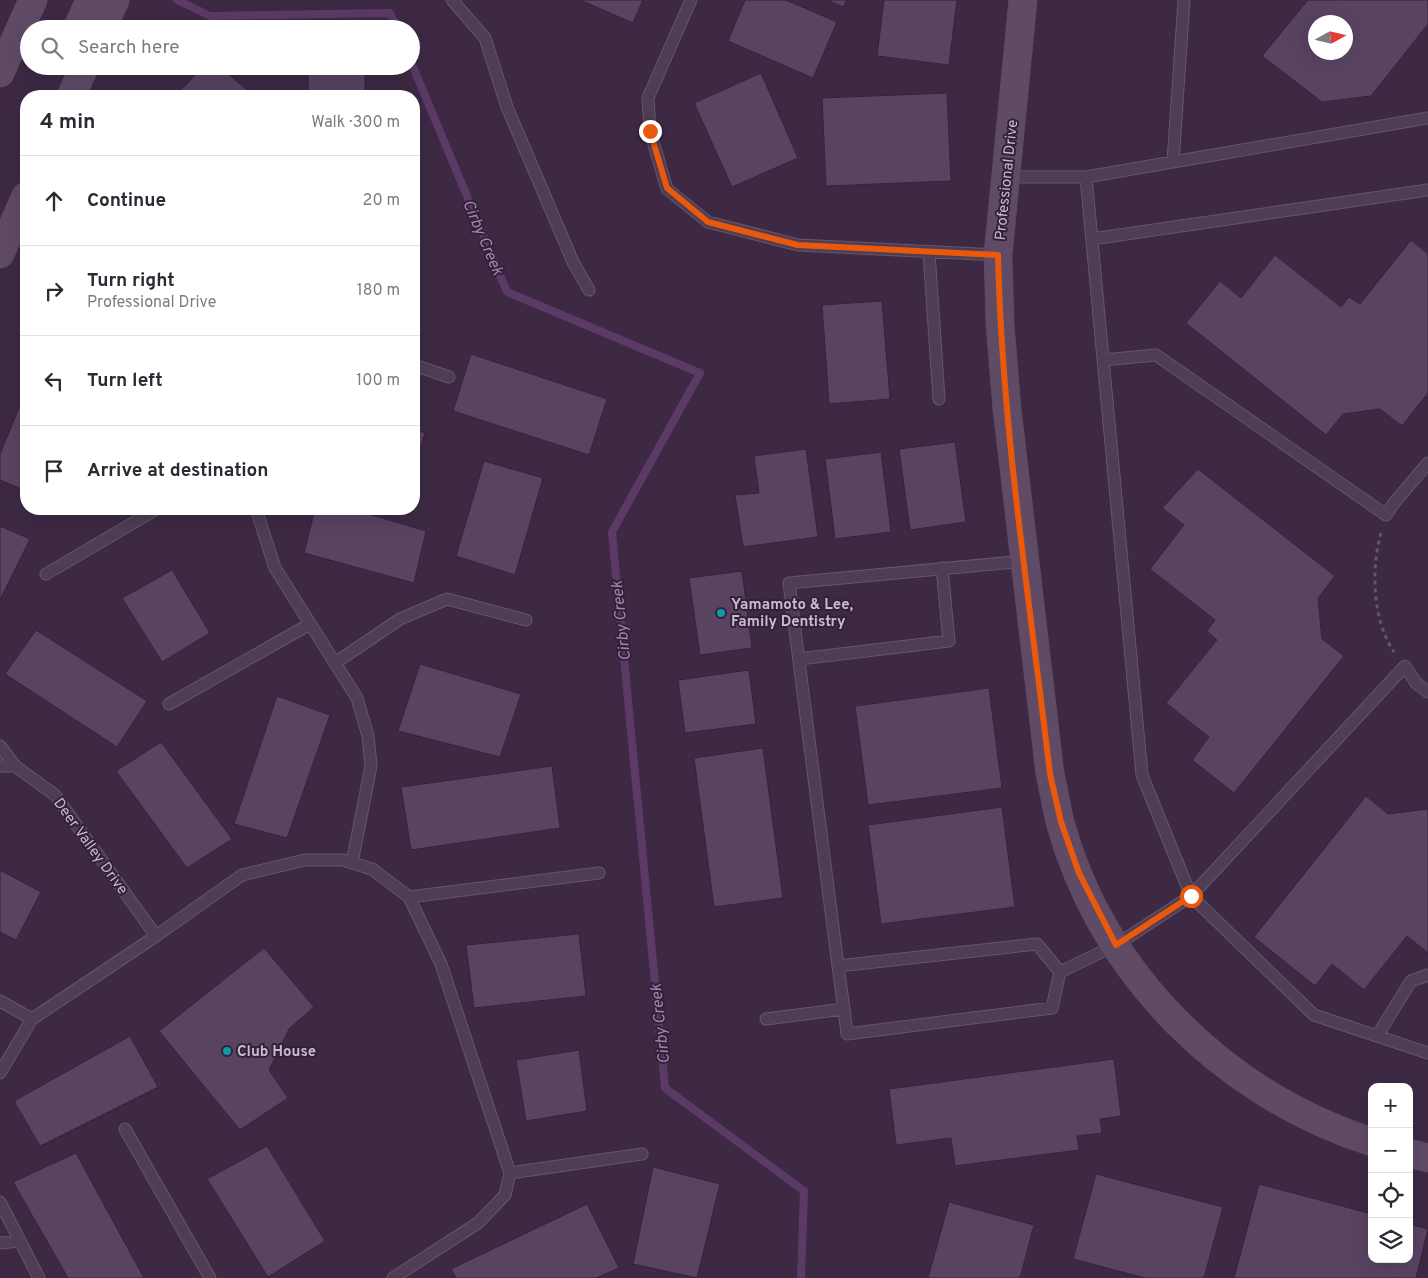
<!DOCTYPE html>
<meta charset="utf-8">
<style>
:root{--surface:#fff;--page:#f2f2f3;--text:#2b2b33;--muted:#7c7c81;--line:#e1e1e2}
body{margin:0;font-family:Overpass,sans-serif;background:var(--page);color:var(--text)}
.controls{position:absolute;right:15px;bottom:15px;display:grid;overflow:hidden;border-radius:10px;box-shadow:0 5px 20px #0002}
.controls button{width:45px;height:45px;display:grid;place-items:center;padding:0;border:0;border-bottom:1px solid var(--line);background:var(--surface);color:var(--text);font:25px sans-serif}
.compass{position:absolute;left:1308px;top:15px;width:45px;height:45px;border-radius:50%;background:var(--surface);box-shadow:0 5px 20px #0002;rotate:82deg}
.stop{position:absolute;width:15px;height:15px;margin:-11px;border:4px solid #ea580c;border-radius:50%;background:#fff}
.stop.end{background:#ea580c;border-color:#fff;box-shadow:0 1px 5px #0008}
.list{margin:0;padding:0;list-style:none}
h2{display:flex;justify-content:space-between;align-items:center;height:65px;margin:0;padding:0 20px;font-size:21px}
h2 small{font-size:16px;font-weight:400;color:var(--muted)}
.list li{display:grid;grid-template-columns:32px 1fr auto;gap:15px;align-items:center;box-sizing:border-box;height:90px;padding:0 20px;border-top:1px solid var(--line)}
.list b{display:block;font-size:19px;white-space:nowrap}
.list p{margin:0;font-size:16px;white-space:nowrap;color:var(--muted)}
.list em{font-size:16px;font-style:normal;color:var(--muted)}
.icon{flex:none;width:28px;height:28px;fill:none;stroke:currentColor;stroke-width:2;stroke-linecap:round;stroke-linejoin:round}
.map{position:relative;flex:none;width:1428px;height:1278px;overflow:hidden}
.search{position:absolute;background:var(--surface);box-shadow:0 5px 20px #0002;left:20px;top:20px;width:400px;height:55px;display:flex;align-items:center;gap:12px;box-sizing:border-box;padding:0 18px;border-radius:28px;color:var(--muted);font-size:19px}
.panel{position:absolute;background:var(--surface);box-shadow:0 5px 20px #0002;left:20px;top:90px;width:400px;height:425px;border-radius:20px}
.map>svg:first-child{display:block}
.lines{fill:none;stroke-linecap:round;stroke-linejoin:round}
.stream{stroke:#5b3a65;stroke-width:8}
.building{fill:#594361;stroke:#35233b;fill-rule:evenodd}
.lane-casing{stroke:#66556b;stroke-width:13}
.secondary-casing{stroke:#57465d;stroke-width:29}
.path{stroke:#5e576e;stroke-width:3;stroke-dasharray:4 4;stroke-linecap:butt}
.lane{stroke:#4e3d53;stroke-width:11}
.secondary{stroke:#604b66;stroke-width:28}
.route{stroke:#ea580c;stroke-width:6}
.culture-dot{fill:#0f9aa8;stroke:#332139;stroke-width:2}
.labels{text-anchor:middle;stroke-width:4;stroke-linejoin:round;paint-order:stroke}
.street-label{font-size:15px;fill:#c9bacd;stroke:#332139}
.poi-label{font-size:15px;font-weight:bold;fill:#c9bacd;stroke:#332139;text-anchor:start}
.water-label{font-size:16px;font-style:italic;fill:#a683b2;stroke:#332139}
</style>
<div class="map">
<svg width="1428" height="1278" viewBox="0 0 1428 1278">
<rect width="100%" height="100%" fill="#3d2944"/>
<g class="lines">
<path class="stream" d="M 177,0 L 210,16 L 390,13 L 397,29
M 411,62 L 507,292 L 700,373 L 612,532 L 665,1088 L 804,1191 L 801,1278"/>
</g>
<path class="building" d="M 580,0 L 643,0 L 633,23 Z
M 745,0 L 786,0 L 837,22 L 813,78 L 728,41 Z
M 827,0 L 847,0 L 843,7 Z
M 884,0 L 957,0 L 949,65 L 877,56 Z
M 1308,0 L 1428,0 L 1428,24 L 1371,96 L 1322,102 L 1262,56 ZM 1316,22 L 1346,22 L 1346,52 L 1316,52 Z
M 204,66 L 219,66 L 253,95 L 175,96 Z
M 308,66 L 365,66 L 365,96 L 308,96 Z
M 761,73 L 798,158 L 732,187 L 694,103 Z
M 947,93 L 951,181 L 826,186 L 822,98 Z
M 1411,240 L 1428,254 L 1428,393 L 1402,426 L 1380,409 L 1343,414 L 1326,435 L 1186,323 L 1220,281 L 1241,298 L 1275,255 L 1341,307 L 1349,297 L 1360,304 Z
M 882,301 L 890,399 L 829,404 L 822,305 Z
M 471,354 L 607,399 L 589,455 L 453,411 Z
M 26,391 L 26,491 L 0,480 L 0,454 Z
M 414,429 L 425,433 L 414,467 Z
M 955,442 L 966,522 L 910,530 L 899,449 Z
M 806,449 L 818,537 L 743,547 L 735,495 L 759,493 L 754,456 Z
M 881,452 L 891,532 L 835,539 L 825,459 Z
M 484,461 L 543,478 L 515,575 L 456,556 Z
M 1198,469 L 1335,576 L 1318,598 L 1322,639 L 1344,656 L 1234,793 L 1192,760 L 1209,737 L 1166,703 L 1217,640 L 1207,631 L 1215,620 L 1150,569 L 1184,525 L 1162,508 Z
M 315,509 L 352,509 L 426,531 L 414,583 L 304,553 Z
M 0,526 L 30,539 L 0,600 Z
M 172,570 L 210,633 L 162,662 L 122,598 Z
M 742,571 L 752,648 L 700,655 L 689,578 Z
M 36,630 L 147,701 L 117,747 L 5,674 Z
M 420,664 L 521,694 L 500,757 L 398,731 Z
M 749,670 L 756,724 L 685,733 L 678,680 Z
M 989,688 L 1002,788 L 868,805 L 855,706 Z
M 277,696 L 330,715 L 287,838 L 234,824 Z
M 161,742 L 232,839 L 187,868 L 116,771 Z
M 763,748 L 783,898 L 714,907 L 694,758 Z
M 552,766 L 560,828 L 411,850 L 401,787 Z
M 1366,796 L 1388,814 L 1428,809 L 1428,953 L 1407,936 L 1364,990 L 1332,964 L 1315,986 L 1254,937 Z
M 1002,807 L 1015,907 L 881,924 L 868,825 Z
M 0,870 L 41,892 L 16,940 L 0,932 Z
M 579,934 L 586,996 L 474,1008 L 466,945 Z
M 264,948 L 314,1007 L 289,1029 L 269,1070 L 288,1098 L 240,1130 L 159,1031 Z
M 130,1036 L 158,1087 L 40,1146 L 14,1101 Z
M 579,1050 L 587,1111 L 526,1121 L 516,1060 Z
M 1114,1059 L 1121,1116 L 1100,1119 L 1102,1133 L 1077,1136 L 1079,1150 L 955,1166 L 951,1138 L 896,1145 L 889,1089 Z
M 267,1146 L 325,1241 L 268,1277 L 207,1179 Z
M 76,1153 L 144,1278 L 68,1278 L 13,1182 Z
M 653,1167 L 720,1184 L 697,1278 L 633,1264 Z
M 1096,1174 L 1223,1207 L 1204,1278 L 1145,1278 L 1073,1259 Z
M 1259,1184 L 1372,1214 L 1372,1259 L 1409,1259 L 1409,1224 L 1428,1229 L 1416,1278 L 1234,1278 Z
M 949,1202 L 1034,1225 L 1020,1278 L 928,1278 Z
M 587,1204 L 619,1268 L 596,1278 L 456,1278 L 451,1269 Z"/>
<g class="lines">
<defs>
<path id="lane" d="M 452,0 L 485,38 L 507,107 L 573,262 L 589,290
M 691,0 L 648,98 L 650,131 L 667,189 L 708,222 L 798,245 L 998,255
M 1173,162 L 1184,0
M 1006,177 L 1086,177 L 1142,775 L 1191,896 L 1116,945 L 1060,972 L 1037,944 L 838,966 L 789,583 L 1025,561
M 1086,177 L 1428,118
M 1092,239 L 1428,190
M 929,252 L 939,399
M 1103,360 L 1156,355 L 1386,515 L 1394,503 L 1428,463
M 414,365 L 449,377
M 258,509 L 258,515 L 275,568 L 357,698 L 368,736 L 371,766 L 352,863
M 46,574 L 157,509
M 799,659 L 949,641 L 942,568
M 335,663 L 400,619 L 447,599 L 526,620
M 1428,692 L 1416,683 L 1405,666 L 1191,896 L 1314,1015 L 1428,1053
M 169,704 L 310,624
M 0,746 L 15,766 L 55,795 L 156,936
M 0,766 L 15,766
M 409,897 L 599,873
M 0,1001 L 32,1019
M 844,1009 L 847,1034 L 1052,1008 L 1060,972
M 766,1019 L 844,1009 L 838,966
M 1377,1036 L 1411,981 L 1428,975
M 0,1073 L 32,1019 L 156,936 L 242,875 L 305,860 L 343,860 L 372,869 L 409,897 L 441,964 L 510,1173 L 505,1195 L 478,1223 L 393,1278
M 125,1129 L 210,1278
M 510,1173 L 642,1154
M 0,1202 L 39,1278
M 0,1243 L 20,1241"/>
<path id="secondary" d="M 1023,0 L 998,255 L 1000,324 L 1007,409 L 1050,774 C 1054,790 1056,806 1060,822 C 1102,974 1223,1094 1372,1142
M 77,29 L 90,0
M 102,29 L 115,0
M 0,73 L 33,0
M 71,96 L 85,66
M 0,254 L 26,196
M 1409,1153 L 1428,1158"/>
</defs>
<use href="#lane" class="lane-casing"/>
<use href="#secondary" class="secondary-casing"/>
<path class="path" d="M 1381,533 C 1371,569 1372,619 1394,652"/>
<use href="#lane" class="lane"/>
<use href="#secondary" class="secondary"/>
</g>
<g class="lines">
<path class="route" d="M 650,131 L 667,188 L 708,222 L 798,245 L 998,255 C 1002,429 1030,602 1050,774 L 1061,822 L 1079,873 L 1116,945 L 1191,896"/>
</g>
<g class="culture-dot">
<circle cx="721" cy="613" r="5"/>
<circle cx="227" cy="1051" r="5"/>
</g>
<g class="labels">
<g class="street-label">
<text transform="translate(1006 180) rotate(-84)" y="5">Professional Drive</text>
<text transform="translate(91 846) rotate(54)" y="5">Deer Valley Drive</text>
</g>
<g class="poi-label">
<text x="731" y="609">Yamamoto &amp; Lee,<tspan x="731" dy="17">Family Dentistry</tspan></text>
<text x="237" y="1056">Club House</text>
</g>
<g class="water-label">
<text transform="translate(484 237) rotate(67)" y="6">Cirby Creek</text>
<text transform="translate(620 621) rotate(-96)" y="6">Cirby Creek</text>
<text transform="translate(659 1024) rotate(-96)" y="6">Cirby Creek</text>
</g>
</g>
</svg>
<div class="controls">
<button>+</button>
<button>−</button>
<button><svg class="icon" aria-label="locate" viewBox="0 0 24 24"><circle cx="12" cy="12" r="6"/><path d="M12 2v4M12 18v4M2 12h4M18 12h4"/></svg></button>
<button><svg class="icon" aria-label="layers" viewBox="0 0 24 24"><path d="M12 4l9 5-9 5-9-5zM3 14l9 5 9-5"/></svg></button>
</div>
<svg class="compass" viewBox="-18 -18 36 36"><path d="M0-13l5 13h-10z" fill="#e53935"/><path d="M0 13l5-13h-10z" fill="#7c7c81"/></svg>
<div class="stop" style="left:1191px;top:896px"></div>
<div class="stop end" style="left:650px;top:131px"></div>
<div class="search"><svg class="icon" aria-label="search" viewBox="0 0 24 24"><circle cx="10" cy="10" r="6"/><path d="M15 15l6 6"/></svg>Search here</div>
<section class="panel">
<h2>4 min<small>Walk · 300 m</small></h2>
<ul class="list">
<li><svg class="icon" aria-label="ahead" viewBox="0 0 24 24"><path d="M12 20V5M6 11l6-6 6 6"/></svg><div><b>Continue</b></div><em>20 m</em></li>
<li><svg class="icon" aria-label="right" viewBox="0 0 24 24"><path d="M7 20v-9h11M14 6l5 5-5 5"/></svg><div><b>Turn right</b><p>Professional Drive</p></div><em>180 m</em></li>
<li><svg class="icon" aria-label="left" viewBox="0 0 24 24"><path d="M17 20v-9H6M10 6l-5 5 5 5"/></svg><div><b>Turn left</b></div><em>100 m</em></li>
<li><svg class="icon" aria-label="arrive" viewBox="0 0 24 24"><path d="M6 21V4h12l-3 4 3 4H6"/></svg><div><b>Arrive at destination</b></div></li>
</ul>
</section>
</div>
